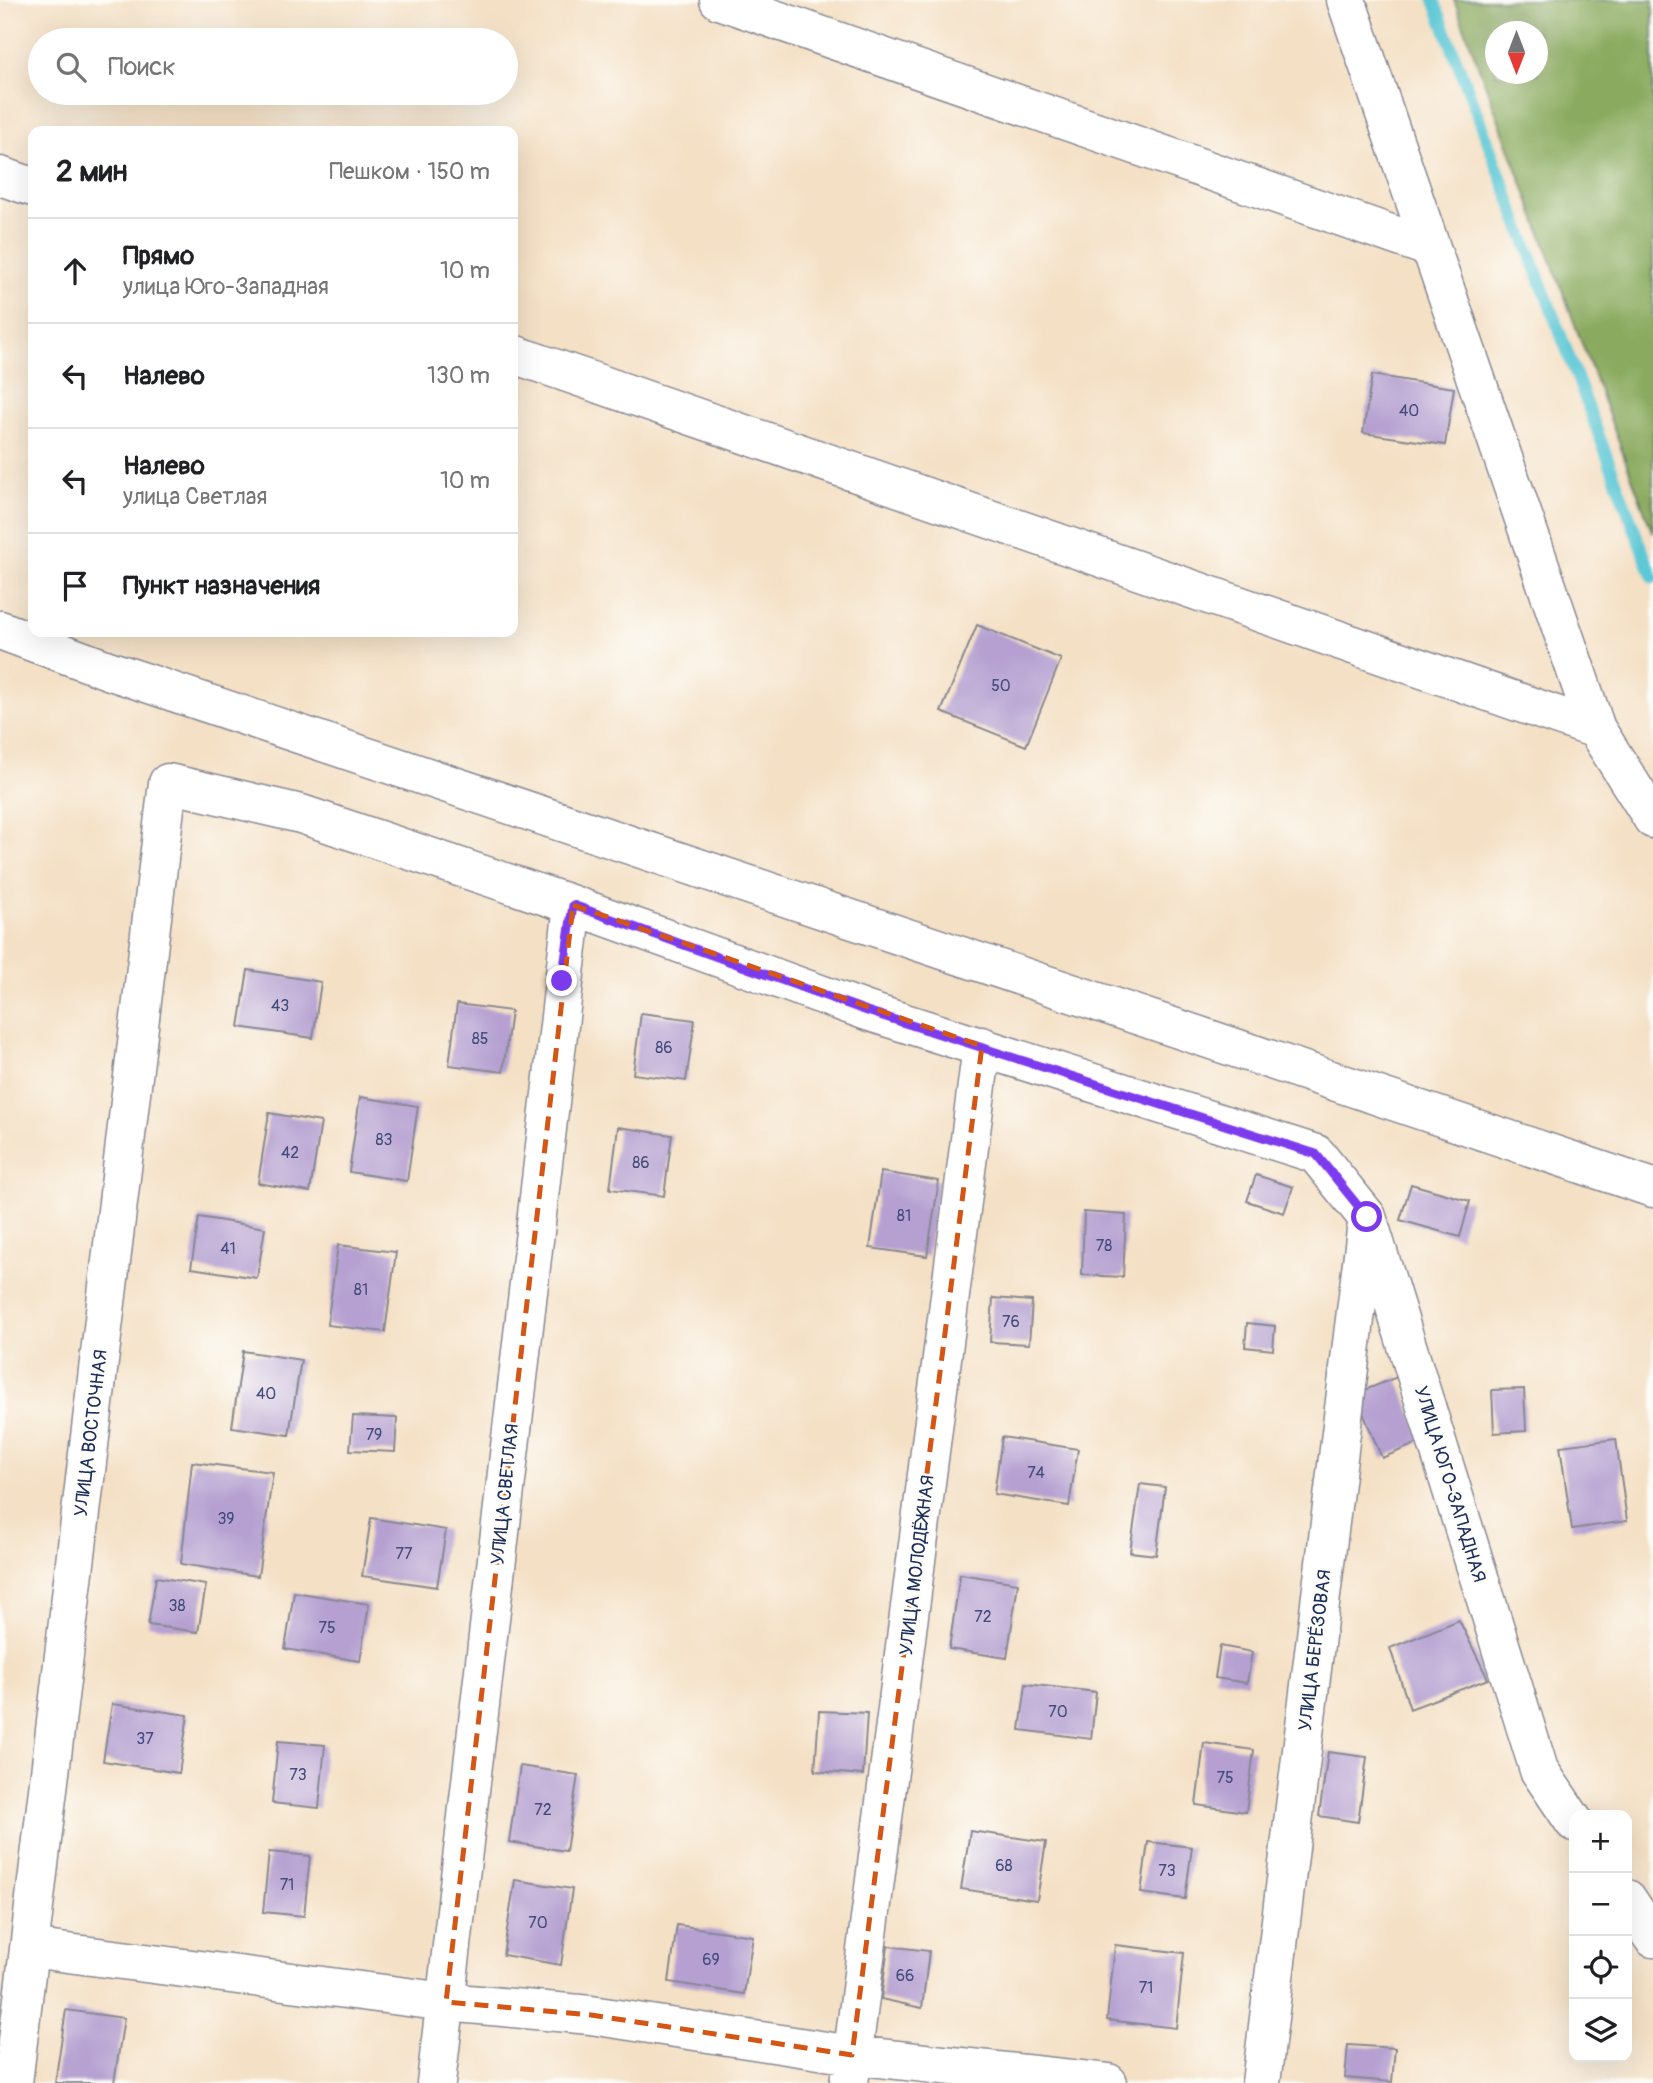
<!DOCTYPE html>
<html lang="ru">
<meta charset="utf-8">
<style>
:root{--surface:#fff;--page:#f6f6f6;--text:#202124;--muted:#757577;--line:#e0e0e0}
body{margin:0;font-family:Pangolin,sans-serif;background:var(--page);color:var(--text)}
.controls{position:absolute;right:21px;bottom:21px;display:grid;overflow:hidden;border-radius:14px;box-shadow:0 7px 28px #0002}
.controls button{width:63px;height:63px;display:grid;place-items:center;padding:0;border:0;border-bottom:2px solid var(--line);background:var(--surface);color:var(--text);font:35px sans-serif}
.compass{position:absolute;left:1485px;top:21px;width:63px;height:63px;border-radius:50%;background:var(--surface);box-shadow:0 7px 28px #0002;rotate:180deg}
.stop{position:absolute;width:21px;height:21px;margin:-16px;border:5px solid #7c3aed;border-radius:50%;background:#fff}
.stop.end{background:#7c3aed;border-color:#fff;box-shadow:0 2px 7px #0008}
.list{margin:0;padding:0;list-style:none}
h2{display:flex;justify-content:space-between;align-items:center;height:91px;margin:0;padding:0 28px;font-size:30px}
h2 small{font-size:23px;font-weight:400;color:var(--muted)}
.list li{display:grid;grid-template-columns:46px 1fr auto;gap:21px;align-items:center;box-sizing:border-box;height:105px;padding:0 28px;border-top:2px solid var(--line)}
.list b{display:block;font-size:26px;white-space:nowrap}
.list p{margin:0;font-size:23px;white-space:nowrap;color:var(--muted)}
.list em{font-size:23px;font-style:normal;color:var(--muted)}
.icon{flex:none;width:38px;height:38px;fill:none;stroke:currentColor;stroke-width:2;stroke-linecap:round;stroke-linejoin:round}
.map{position:relative;flex:none;width:1653px;height:2083px;overflow:hidden}
.search{position:absolute;background:var(--surface);box-shadow:0 7px 28px #0002;left:28px;top:28px;width:490px;height:77px;display:flex;align-items:center;gap:18px;box-sizing:border-box;padding:0 24px;border-radius:38px;color:var(--muted);font-size:26px}
.panel{position:absolute;background:var(--surface);box-shadow:0 7px 28px #0002;left:28px;top:126px;width:490px;height:511px;border-radius:14px}
.map>svg:first-child{display:block}
.forest{fill:#8aaa5e;stroke:#526c5e;stroke-width:2;fill-rule:evenodd}
.lines{fill:none;stroke-linecap:round;stroke-linejoin:round}
.stream{stroke:#5dc8d6;stroke-width:12}
.building{fill:#b5a0d1}
.street-casing{stroke:#888892;stroke-width:41}
.street{stroke:#fff;stroke-width:38}
.route{stroke:#7c3aed;stroke-width:9}
.marked{fill:none;stroke:#d45514;stroke-width:5;stroke-dasharray:14 9;stroke-linejoin:round}
.labels{text-anchor:middle;stroke-width:5;stroke-linejoin:round;paint-order:stroke}
.number-label{font-size:16px;fill:#424b7b}
.street-label{font-size:19px;fill:#1b2f5e;stroke:#fdfcf7}
</style>
<div class="map">
<svg width="1653" height="2083" viewBox="0 0 1653 2083">
<rect width="100%" height="100%" fill="#fdfcf7"/>
<filter id="ink" filterUnits="userSpaceOnUse"><feTurbulence type="fractalNoise" baseFrequency=".0143" numOctaves="2"/><feDisplacementMap in="SourceGraphic" scale="14" xChannelSelector="R" yChannelSelector="G"/><feConvolveMatrix kernelMatrix="1 2 1 2 8 2 1 2 1" color-interpolation-filters="sRGB"/></filter>
<filter id="wash" filterUnits="userSpaceOnUse"><feTurbulence type="fractalNoise" baseFrequency=".00686" numOctaves="4" result="noise"/><feDisplacementMap in="SourceGraphic" scale="28" xChannelSelector="R" yChannelSelector="G"/><feGaussianBlur stdDeviation="1.57" result="paint"/><feColorMatrix in="noise" values="0 0 0 0 0 0 0 0 0 0 0 0 0 0 0 0 0 1.4 0 .05"/><feComposite in="paint" operator="in"/></filter>
<g filter="url(#wash)">
<rect width="100%" height="100%" fill="#f4e0c5"/>
<path class="forest" d="M 1454,0 L 1653,0 L 1653,534 ZM 1496,32 L 1538,32 L 1538,74 L 1496,74 Z"/>
<g class="lines">
<path class="stream" d="M 1434,0 L 1653,578"/>
</g>
<g id="blocks">
<path class="building" d="M 1372,375 L 1454,388 L 1445,445 L 1363,433 Z
M 977,625 L 1061,659 L 1026,746 L 941,712 Z
M 248,970 L 321,982 L 313,1038 L 239,1027 Z
M 457,1004 L 511,1011 L 503,1072 L 449,1065 Z
M 641,1013 L 695,1020 L 686,1081 L 633,1074 Z
M 360,1097 L 418,1106 L 407,1181 L 349,1172 Z
M 269,1113 L 321,1122 L 310,1192 L 258,1183 Z
M 618,1127 L 672,1135 L 664,1196 L 610,1189 Z
M 881,1172 L 939,1181 L 927,1256 L 870,1248 Z
M 1256,1175 L 1293,1187 L 1284,1213 L 1247,1201 Z
M 1411,1184 L 1470,1201 L 1460,1237 L 1400,1220 Z
M 1084,1212 L 1126,1215 L 1123,1277 L 1082,1275 Z
M 199,1217 L 265,1228 L 257,1278 L 191,1268 Z
M 338,1245 L 396,1252 L 385,1332 L 327,1325 Z
M 993,1298 L 1032,1301 L 1029,1344 L 990,1342 Z
M 1247,1323 L 1275,1326 L 1273,1350 L 1245,1347 Z
M 243,1351 L 301,1360 L 289,1435 L 232,1427 Z
M 1397,1377 L 1423,1441 L 1382,1458 L 1355,1394 Z
M 1524,1389 L 1526,1431 L 1494,1433 L 1492,1390 Z
M 353,1416 L 397,1418 L 395,1452 L 350,1450 Z
M 1002,1437 L 1078,1449 L 1069,1506 L 994,1494 Z
M 1616,1439 L 1627,1521 L 1572,1529 L 1560,1446 Z
M 192,1462 L 273,1472 L 258,1576 L 181,1564 Z
M 1140,1484 L 1165,1487 L 1156,1555 L 1130,1552 Z
M 371,1518 L 446,1530 L 437,1587 L 362,1576 Z
M 960,1574 L 1018,1583 L 1007,1658 L 949,1649 Z
M 156,1577 L 206,1585 L 198,1632 L 148,1625 Z
M 294,1592 L 369,1604 L 360,1661 L 285,1649 Z
M 1459,1620 L 1488,1679 L 1410,1709 L 1390,1648 Z
M 1220,1646 L 1252,1652 L 1247,1683 L 1215,1678 Z
M 1026,1684 L 1096,1692 L 1091,1739 L 1020,1730 Z
M 112,1704 L 188,1715 L 179,1773 L 103,1761 Z
M 819,1711 L 867,1713 L 863,1775 L 815,1771 Z
M 278,1741 L 325,1745 L 319,1808 L 272,1803 Z
M 1204,1743 L 1254,1750 L 1246,1812 L 1196,1805 Z
M 1328,1752 L 1367,1757 L 1358,1822 L 1319,1816 Z
M 520,1766 L 578,1775 L 566,1851 L 509,1842 Z
M 970,1831 L 1046,1842 L 1037,1900 L 961,1889 Z
M 1148,1842 L 1192,1847 L 1185,1899 L 1141,1893 Z
M 269,1852 L 310,1856 L 304,1916 L 263,1912 Z
M 515,1880 L 572,1889 L 561,1965 L 503,1955 Z
M 677,1925 L 753,1936 L 744,1994 L 669,1982 Z
M 1115,1945 L 1184,1953 L 1176,2028 L 1107,2020 Z
M 888,1946 L 929,1951 L 922,2008 L 881,1999 Z
M 66,2010 L 124,2018 L 114,2083 L 55,2083 Z
M 1348,2045 L 1395,2048 L 1392,2082 L 1345,2078 Z"/>
</g>
</g>
<g filter="url(#ink)">
<use href="#blocks" fill-opacity="0" stroke="#888892" stroke-width="2"/>
<g class="lines">
<defs>
<path id="street" d="M 719,0 L 1431,248
M 1346,0 L 1596,729 L 1653,819
M 0,176 L 33,187
M 513,354 L 1596,729
M 0,630 L 108,670 L 1653,1188
M 1627,1899 L 1653,1938
M 29,1948 L 446,2002 L 591,2015 L 852,2055 L 1108,2083
M 13,2083 L 168,783 L 301,814 L 573,905 L 867,1011 L 1316,1154 L 1367,1217 L 1539,1770 L 1574,1822
M 436,2083 L 573,905
M 849,2083 L 982,1046
M 1261,2083 L 1366,1230"/>
</defs>
<use href="#street" class="street-casing"/>
<use href="#street" class="street"/>
</g>
</g>
<g class="lines" filter="url(#ink)">
<path class="route" d="M 562,981 L 573,905 L 867,1011 L 1316,1154 L 1367,1217"/>
</g>
<path class="marked" d="M 573,905 L 982,1046 L 852,2055 L 591,2015 L 446,2002 Z"/>
<g class="labels">
<g class="number-label">
<text x="1409" y="416">40</text>
<text x="1001" y="691">50</text>
<text x="280" y="1011">43</text>
<text x="480" y="1044">85</text>
<text x="664" y="1053">86</text>
<text x="384" y="1145">83</text>
<text x="290" y="1158">42</text>
<text x="641" y="1168">86</text>
<text x="904" y="1221">81</text>
<text x="1104" y="1251">78</text>
<text x="228" y="1254">41</text>
<text x="361" y="1295">81</text>
<text x="1011" y="1327">76</text>
<text x="266" y="1399">40</text>
<text x="374" y="1440">79</text>
<text x="1036" y="1478">74</text>
<text x="226" y="1524">39</text>
<text x="404" y="1559">77</text>
<text x="177" y="1611">38</text>
<text x="983" y="1622">72</text>
<text x="327" y="1633">75</text>
<text x="1058" y="1717">70</text>
<text x="145" y="1744">37</text>
<text x="298" y="1780">73</text>
<text x="1225" y="1783">75</text>
<text x="543" y="1815">72</text>
<text x="1004" y="1871">68</text>
<text x="1167" y="1876">73</text>
<text x="287" y="1890">71</text>
<text x="538" y="1928">70</text>
<text x="711" y="1965">69</text>
<text x="905" y="1981">66</text>
<text x="1146" y="1993">71</text>
</g>
<g class="street-label">
<text transform="translate(90 1433) rotate(-83)" y="7">УЛИЦА ВОСТОЧНАЯ</text>
<text transform="translate(1451 1484) rotate(73)" y="7">УЛИЦА ЮГО-ЗАПАДНАЯ</text>
<text transform="translate(504 1494) rotate(-84)" y="7">УЛИЦА СВЕТЛАЯ</text>
<text transform="translate(916 1565) rotate(-83)" y="7">УЛИЦА МОЛОДЁЖНАЯ</text>
<text transform="translate(1314 1650) rotate(-83)" y="7">УЛИЦА БЕРЁЗОВАЯ</text>
</g>
</g>
</svg>
<div class="controls">
<button>+</button>
<button>−</button>
<button><svg class="icon" aria-label="locate" viewBox="0 0 24 24"><circle cx="12" cy="12" r="6"/><path d="M12 2v4M12 18v4M2 12h4M18 12h4"/></svg></button>
<button><svg class="icon" aria-label="layers" viewBox="0 0 24 24"><path d="M12 4l9 5-9 5-9-5zM3 14l9 5 9-5"/></svg></button>
</div>
<svg class="compass" viewBox="-18 -18 36 36"><path d="M0-13l5 13h-10z" fill="#e53935"/><path d="M0 13l5-13h-10z" fill="#757577"/></svg>
<div class="stop" style="left:1367px;top:1217px"></div>
<div class="stop end" style="left:562px;top:981px"></div>
<div class="search"><svg class="icon" aria-label="search" viewBox="0 0 24 24"><circle cx="10" cy="10" r="6"/><path d="M15 15l6 6"/></svg>Поиск</div>
<section class="panel">
<h2>2 мин<small>Пешком · 150 m</small></h2>
<ul class="list">
<li><svg class="icon" aria-label="ahead" viewBox="0 0 24 24"><path d="M12 20V5M6 11l6-6 6 6"/></svg><div><b>Прямо</b><p>улица Юго-Западная</p></div><em>10 m</em></li>
<li><svg class="icon" aria-label="left" viewBox="0 0 24 24"><path d="M17 20v-9H6M10 6l-5 5 5 5"/></svg><div><b>Налево</b></div><em>130 m</em></li>
<li><svg class="icon" aria-label="left" viewBox="0 0 24 24"><path d="M17 20v-9H6M10 6l-5 5 5 5"/></svg><div><b>Налево</b><p>улица Светлая</p></div><em>10 m</em></li>
<li><svg class="icon" aria-label="arrive" viewBox="0 0 24 24"><path d="M6 21V4h12l-3 4 3 4H6"/></svg><div><b>Пункт назначения</b></div></li>
</ul>
</section>
</div>
